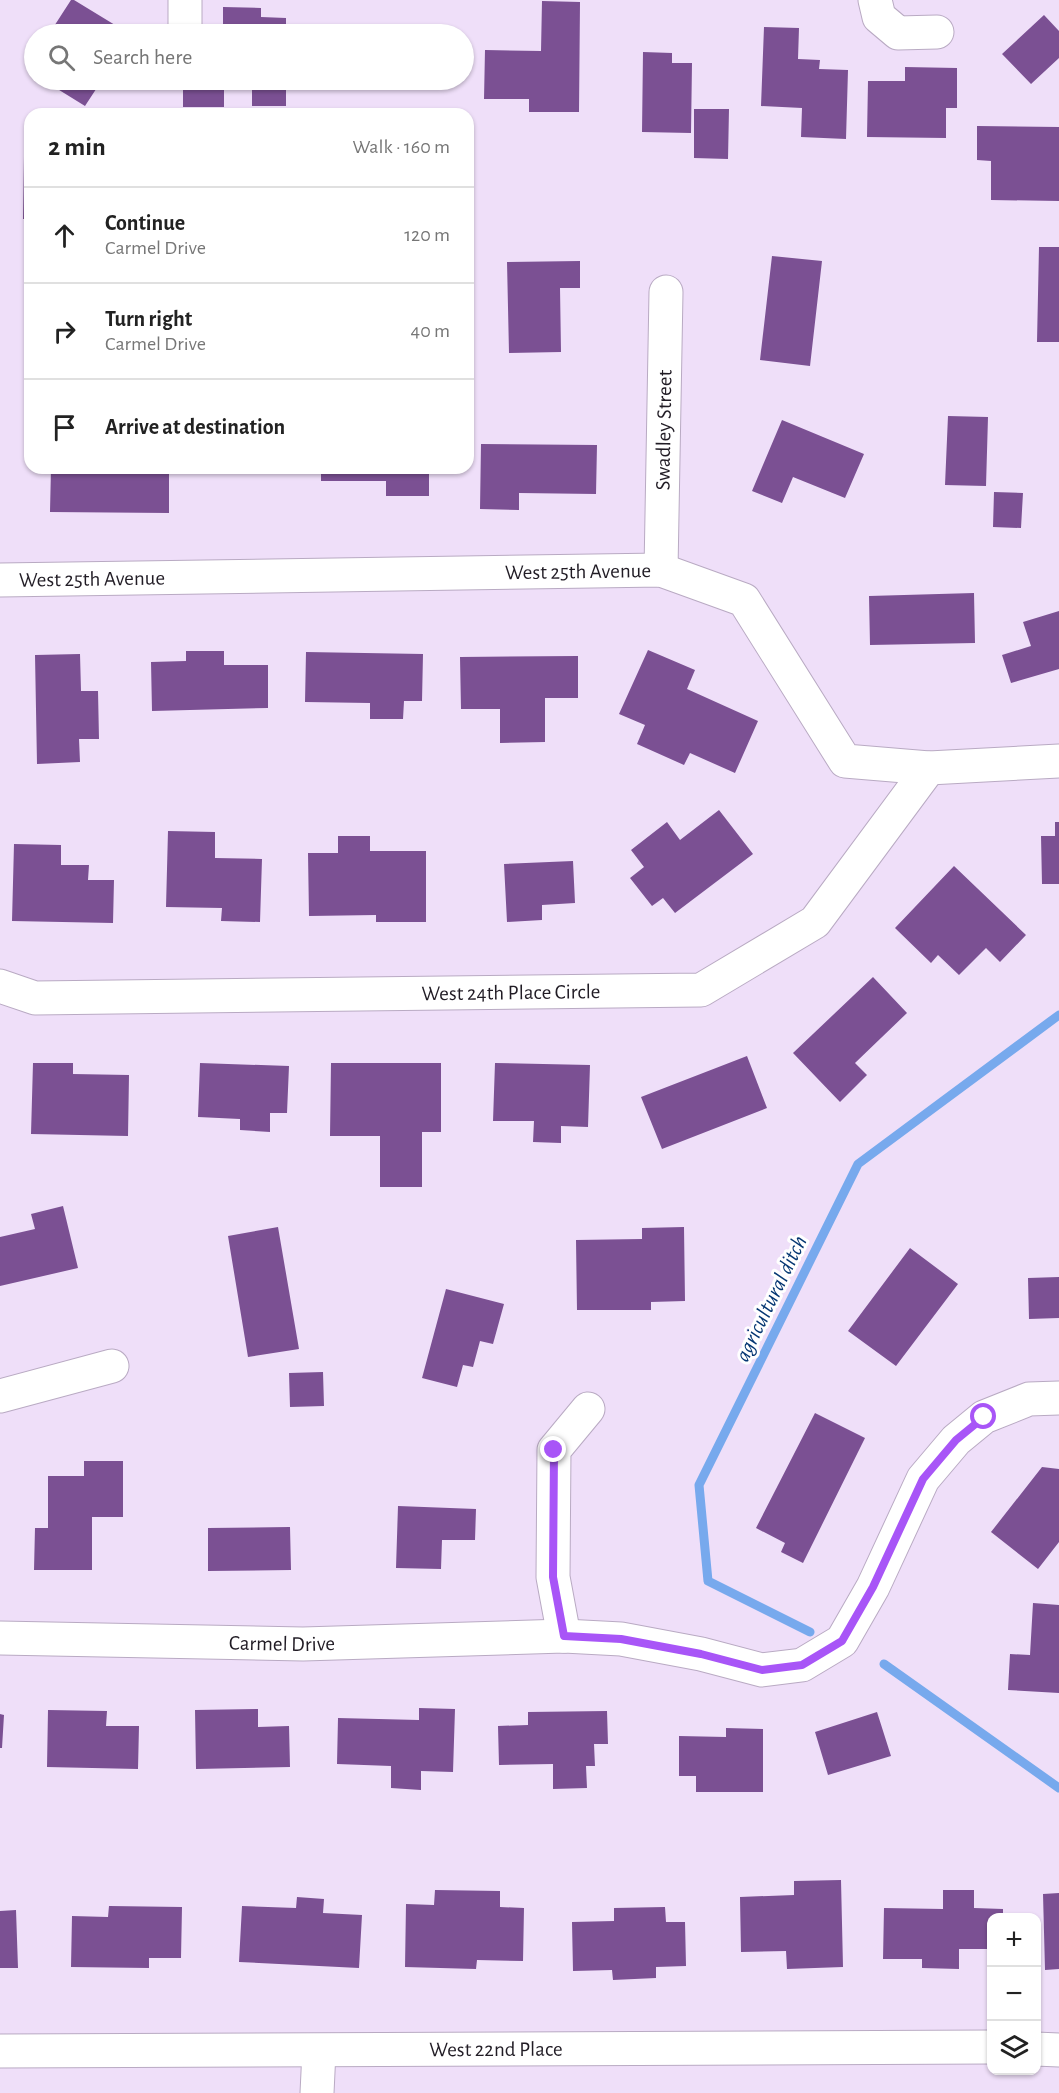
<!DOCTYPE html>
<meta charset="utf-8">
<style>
:root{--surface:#fff;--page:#f2f2f2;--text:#222;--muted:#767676;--line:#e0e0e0}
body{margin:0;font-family:"Alegreya Sans",sans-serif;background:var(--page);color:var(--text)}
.controls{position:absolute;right:18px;bottom:18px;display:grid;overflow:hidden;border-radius:12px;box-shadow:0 2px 4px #0004}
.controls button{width:54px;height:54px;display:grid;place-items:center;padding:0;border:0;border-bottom:2px solid var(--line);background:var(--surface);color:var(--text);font:30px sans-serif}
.stop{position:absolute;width:18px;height:18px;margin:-14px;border:4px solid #a855f7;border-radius:50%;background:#fff}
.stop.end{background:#a855f7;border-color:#fff;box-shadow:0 2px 6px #0008}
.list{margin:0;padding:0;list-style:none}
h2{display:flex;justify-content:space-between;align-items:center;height:78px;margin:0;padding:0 24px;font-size:26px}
h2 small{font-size:20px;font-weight:400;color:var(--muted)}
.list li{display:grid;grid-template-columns:39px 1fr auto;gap:18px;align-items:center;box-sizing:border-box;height:96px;padding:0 24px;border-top:2px solid var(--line)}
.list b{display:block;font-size:22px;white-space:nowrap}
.list p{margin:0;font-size:20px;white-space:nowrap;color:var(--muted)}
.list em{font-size:20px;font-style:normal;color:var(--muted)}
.icon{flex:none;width:33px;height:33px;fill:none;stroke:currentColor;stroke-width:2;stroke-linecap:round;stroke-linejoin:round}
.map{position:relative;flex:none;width:1059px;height:2093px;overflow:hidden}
.search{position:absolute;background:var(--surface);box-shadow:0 2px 4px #0004;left:24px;top:24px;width:450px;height:66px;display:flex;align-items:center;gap:15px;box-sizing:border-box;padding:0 21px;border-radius:33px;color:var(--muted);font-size:22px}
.panel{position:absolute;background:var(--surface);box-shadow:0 2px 4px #0004;left:24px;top:108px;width:450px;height:366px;border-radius:18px}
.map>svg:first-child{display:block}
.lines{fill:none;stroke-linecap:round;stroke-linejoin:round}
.stream{stroke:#77a9ed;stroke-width:9}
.building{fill:#7b5093}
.minor-casing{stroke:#b9aac3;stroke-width:35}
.minor{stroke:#fff;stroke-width:33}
.route{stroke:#a855f7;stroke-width:8}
.labels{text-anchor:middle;stroke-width:6;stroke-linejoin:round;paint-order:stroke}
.street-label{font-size:21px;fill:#211c25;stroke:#fff}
.water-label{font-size:22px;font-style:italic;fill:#063773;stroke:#fff}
</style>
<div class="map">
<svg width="1059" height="2093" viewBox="0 0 1059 2093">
<rect width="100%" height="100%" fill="#efdff9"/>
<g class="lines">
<path class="stream" d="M 810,1632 L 708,1581 L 699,1485 L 858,1164 L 1059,1015
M 884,1664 L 1059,1788"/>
</g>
<path class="building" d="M 71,0 L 74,0 L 115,25 L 109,34 L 49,34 Z
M 542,1 L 580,2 L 579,112 L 529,112 L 529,99 L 484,99 L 485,50 L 541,51 Z
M 223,7 L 261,8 L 261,17 L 286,18 L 286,34 L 223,34 Z
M 1044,15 L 1059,31 L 1059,58 L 1031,84 L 1002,54 Z
M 324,26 L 436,28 L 436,34 L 323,34 Z
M 764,27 L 799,28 L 798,59 L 820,60 L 819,69 L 848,70 L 846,139 L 801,137 L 802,108 L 761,106 Z
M 643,52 L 672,53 L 672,63 L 692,63 L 691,133 L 642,132 Z
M 905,67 L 957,68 L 957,108 L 946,108 L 946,138 L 867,137 L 868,81 L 905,81 Z
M 43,80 L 102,80 L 85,106 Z
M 183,80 L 286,80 L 286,106 L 252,106 L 252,87 L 224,87 L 224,107 L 183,107 Z
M 331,80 L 415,80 L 415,86 L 331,85 Z
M 694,109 L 729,109 L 728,159 L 694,158 Z
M 977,126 L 1059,127 L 1059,201 L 991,200 L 991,161 L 977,160 Z
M 24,157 L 30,158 L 30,219 L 23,219 Z
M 1039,247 L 1059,247 L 1059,342 L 1037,342 Z
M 772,256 L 822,261 L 810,366 L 760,360 Z
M 580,261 L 580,288 L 560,288 L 561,352 L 509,353 L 507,262 Z
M 948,416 L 988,417 L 986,486 L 945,485 Z
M 782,420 L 864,454 L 845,498 L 793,477 L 782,503 L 752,491 Z
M 481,444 L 597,445 L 596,494 L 519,493 L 519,510 L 480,509 Z
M 51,468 L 169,468 L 169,513 L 50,512 Z
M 321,468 L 429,468 L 429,496 L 386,496 L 386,481 L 321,481 Z
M 994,492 L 1023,493 L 1021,528 L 993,527 Z
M 974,593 L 975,643 L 870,645 L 869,596 Z
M 1059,611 L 1059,669 L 1011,683 L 1002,655 L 1031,646 L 1023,622 Z
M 648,650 L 695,670 L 687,689 L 758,721 L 735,773 L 690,753 L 684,765 L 637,744 L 645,725 L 619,714 Z
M 186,651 L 224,651 L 224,665 L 268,665 L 268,708 L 152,711 L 151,662 L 186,661 Z
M 306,652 L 423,654 L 422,701 L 404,701 L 403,719 L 370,719 L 370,703 L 305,702 Z
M 80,654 L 81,691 L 98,691 L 99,739 L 79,739 L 80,762 L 37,764 L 35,655 Z
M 578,656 L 578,698 L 545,698 L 545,742 L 500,743 L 500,709 L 461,709 L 460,657 Z
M 719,810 L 753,854 L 675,913 L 663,898 L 652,906 L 630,878 L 644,867 L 631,850 L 667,822 L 680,840 Z
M 1055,822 L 1059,822 L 1059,884 L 1042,884 L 1041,836 L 1055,836 Z
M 168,831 L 215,832 L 215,858 L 262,859 L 260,922 L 221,921 L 222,908 L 166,907 Z
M 338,836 L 370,836 L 370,851 L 426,851 L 426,922 L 376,922 L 376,915 L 309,916 L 308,853 L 338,853 Z
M 14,844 L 61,845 L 61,865 L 89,865 L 88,880 L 114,880 L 113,923 L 12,921 Z
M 573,861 L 575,903 L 542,905 L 542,920 L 507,922 L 504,864 Z
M 954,866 L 1026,935 L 1000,962 L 986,948 L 959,975 L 938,955 L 931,963 L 895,928 Z
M 873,977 L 907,1013 L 855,1063 L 867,1075 L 840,1102 L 793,1053 Z
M 747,1056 L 767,1108 L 662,1149 L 641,1097 Z
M 33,1063 L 73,1063 L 73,1074 L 129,1075 L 128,1136 L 31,1134 Z
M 200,1063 L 289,1066 L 287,1113 L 270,1113 L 270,1132 L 240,1130 L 240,1119 L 198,1117 Z
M 331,1063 L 441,1063 L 441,1132 L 422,1132 L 422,1187 L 380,1187 L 380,1136 L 330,1136 Z
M 495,1063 L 590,1065 L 588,1127 L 561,1126 L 561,1143 L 533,1142 L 534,1121 L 493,1121 Z
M 63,1206 L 78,1268 L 0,1286 L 0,1237 L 35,1229 L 31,1214 Z
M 278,1227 L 299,1349 L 248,1357 L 228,1236 Z
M 684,1227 L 685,1301 L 651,1302 L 651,1310 L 577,1310 L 576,1240 L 642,1239 L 642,1228 Z
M 910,1248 L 958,1284 L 896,1366 L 848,1331 Z
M 1059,1277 L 1059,1318 L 1029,1319 L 1028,1278 Z
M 446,1289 L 504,1304 L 493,1344 L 480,1341 L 473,1367 L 463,1365 L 457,1387 L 422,1378 Z
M 323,1372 L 324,1406 L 290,1407 L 289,1373 Z
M 815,1413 L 865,1438 L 803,1563 L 781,1552 L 785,1543 L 756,1528 Z
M 84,1461 L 123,1461 L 123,1517 L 92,1517 L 92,1570 L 34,1570 L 35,1528 L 48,1528 L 48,1476 L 84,1476 Z
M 1042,1467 L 1059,1469 L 1059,1542 L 1038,1569 L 991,1532 Z
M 398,1506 L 476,1509 L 475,1540 L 442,1540 L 441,1569 L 396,1568 Z
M 290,1527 L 291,1570 L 208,1571 L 208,1528 Z
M 1033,1603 L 1059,1605 L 1059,1693 L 1008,1690 L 1010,1654 L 1030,1655 Z
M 419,1708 L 455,1709 L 453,1772 L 421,1771 L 421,1790 L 391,1788 L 391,1766 L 337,1764 L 338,1718 L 419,1720 Z
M 258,1709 L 258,1727 L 289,1726 L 290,1767 L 196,1769 L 195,1710 Z
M 48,1710 L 107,1711 L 106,1726 L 139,1726 L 138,1769 L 47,1767 Z
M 607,1711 L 608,1744 L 594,1744 L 595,1766 L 586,1766 L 587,1788 L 553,1789 L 553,1764 L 499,1765 L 498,1726 L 528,1725 L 528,1712 Z
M 877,1712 L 891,1756 L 828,1775 L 815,1732 Z
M 0,1714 L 4,1715 L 2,1748 L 0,1748 Z
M 726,1728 L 763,1729 L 763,1792 L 696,1792 L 696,1776 L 679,1776 L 679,1736 L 726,1737 Z
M 841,1880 L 843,1967 L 787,1969 L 786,1951 L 741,1952 L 740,1897 L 794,1895 L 794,1881 Z
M 435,1890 L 500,1891 L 500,1907 L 524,1908 L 523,1961 L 477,1960 L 476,1969 L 405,1967 L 406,1904 L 434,1905 Z
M 943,1890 L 974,1890 L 974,1908 L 1003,1909 L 1003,1918 L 992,1918 L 992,1949 L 959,1949 L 959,1969 L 922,1968 L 922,1959 L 883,1959 L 884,1908 L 943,1909 Z
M 1059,1893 L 1059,1969 L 1045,1970 L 1043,1894 Z
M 297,1897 L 324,1899 L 323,1913 L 362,1915 L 359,1968 L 239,1962 L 242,1906 L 296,1908 Z
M 109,1906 L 182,1907 L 181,1958 L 149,1958 L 149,1968 L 71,1967 L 72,1916 L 108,1917 Z
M 665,1907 L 666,1922 L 685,1922 L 686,1966 L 656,1967 L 656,1978 L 613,1980 L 612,1970 L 573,1971 L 572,1922 L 614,1921 L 614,1908 Z
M 16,1910 L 18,1968 L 0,1968 L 0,1911 Z"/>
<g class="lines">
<defs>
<g id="minor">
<path d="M 185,0 L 185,34"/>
<path d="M 875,0 L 879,17 L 898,33 L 937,32"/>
<path id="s1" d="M 661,570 L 666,292"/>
<path id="s2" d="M 0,580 L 661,570 L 744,600 L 845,761 L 929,768 L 1059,761"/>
<path id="s3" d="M 0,986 L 35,998 L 701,990 L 815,922 L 929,768"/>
<path d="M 0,1396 L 112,1366"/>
<path d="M 564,1636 L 553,1577 L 554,1450 L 588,1409"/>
<path id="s4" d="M 0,1638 L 303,1644 L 564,1636 L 621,1639 L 701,1654 L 762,1670 L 802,1665 L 842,1641 L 873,1587 L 923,1479 L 956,1440 L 984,1417 L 1029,1399 L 1059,1398"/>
<path d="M 1036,2049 L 1059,2050"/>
<path id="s5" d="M 0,2051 L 992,2047"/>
<path d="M 317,2093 L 319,2051"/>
</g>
</defs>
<use href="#minor" class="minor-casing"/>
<use href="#minor" class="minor"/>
</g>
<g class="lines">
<path class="route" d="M 554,1450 L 553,1577 L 564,1636 L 621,1639 L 701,1654 L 762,1670 L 802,1665 L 842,1641 L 873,1587 L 923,1479 L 956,1440 L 984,1417"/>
</g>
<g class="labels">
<g class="street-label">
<text dy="7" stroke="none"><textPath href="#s1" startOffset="140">Swadley Street</textPath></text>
<text dy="7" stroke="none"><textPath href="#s2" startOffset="578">West 25th Avenue</textPath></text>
<text dy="7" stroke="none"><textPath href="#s2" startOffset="92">West 25th Avenue</textPath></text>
<text dy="7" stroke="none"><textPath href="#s3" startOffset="513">West 24th Place Circle</textPath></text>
<text dy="7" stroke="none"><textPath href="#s4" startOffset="282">Carmel Drive</textPath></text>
<text dy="7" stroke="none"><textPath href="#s5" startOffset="496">West 22nd Place</textPath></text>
</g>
<g class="water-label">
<text transform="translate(770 1298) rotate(-64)" y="8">agricultural ditch</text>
</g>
</g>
</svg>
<div class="controls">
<button>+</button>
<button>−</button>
<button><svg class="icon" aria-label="layers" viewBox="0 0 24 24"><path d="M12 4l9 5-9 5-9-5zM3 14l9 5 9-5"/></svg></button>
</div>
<div class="stop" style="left:984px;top:1417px"></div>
<div class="stop end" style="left:554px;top:1450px"></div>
<div class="search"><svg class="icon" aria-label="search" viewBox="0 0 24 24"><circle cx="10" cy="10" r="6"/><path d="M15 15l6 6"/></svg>Search here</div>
<section class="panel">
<h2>2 min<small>Walk · 160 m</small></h2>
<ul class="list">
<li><svg class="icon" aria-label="ahead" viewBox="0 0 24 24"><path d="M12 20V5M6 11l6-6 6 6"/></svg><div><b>Continue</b><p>Carmel Drive</p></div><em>120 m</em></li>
<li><svg class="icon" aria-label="right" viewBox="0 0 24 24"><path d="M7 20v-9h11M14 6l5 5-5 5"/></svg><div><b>Turn right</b><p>Carmel Drive</p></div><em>40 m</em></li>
<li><svg class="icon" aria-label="arrive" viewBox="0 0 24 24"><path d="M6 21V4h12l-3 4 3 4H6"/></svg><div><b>Arrive at destination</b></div></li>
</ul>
</section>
</div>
